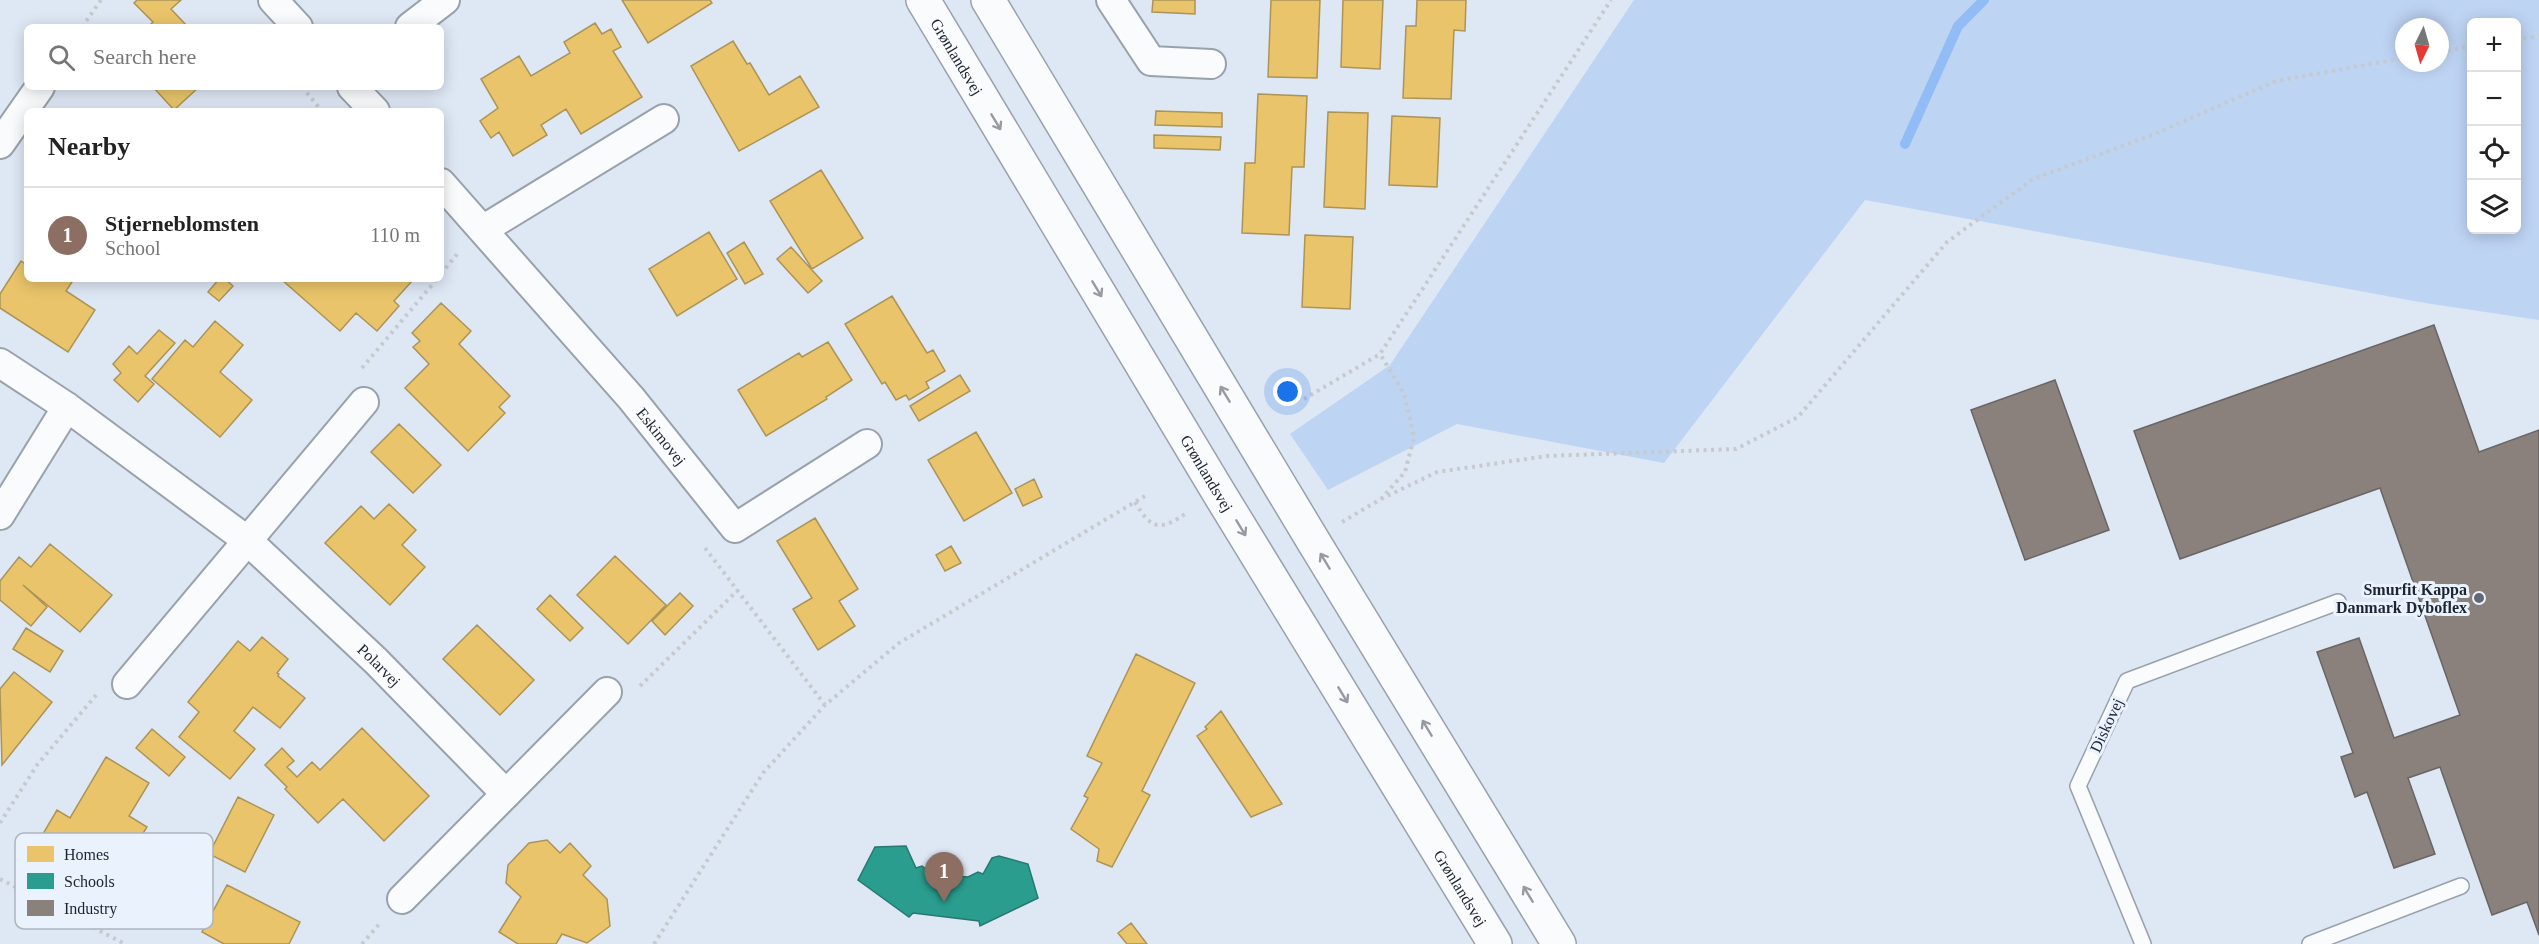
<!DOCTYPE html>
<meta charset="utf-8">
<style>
:root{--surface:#fff;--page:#f6f6f6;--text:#222;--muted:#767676;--line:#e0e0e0;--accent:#2563eb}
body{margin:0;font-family:"Times New Roman",serif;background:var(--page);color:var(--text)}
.controls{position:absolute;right:18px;top:18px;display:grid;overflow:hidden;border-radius:9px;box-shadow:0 3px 15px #0003}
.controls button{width:54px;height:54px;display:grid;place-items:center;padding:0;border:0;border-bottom:2px solid var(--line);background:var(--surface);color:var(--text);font:30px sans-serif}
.compass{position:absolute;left:2395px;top:18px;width:54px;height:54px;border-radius:50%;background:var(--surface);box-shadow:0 3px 15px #0003;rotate:185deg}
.you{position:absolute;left:1288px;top:392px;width:21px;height:21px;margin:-15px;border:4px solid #fff;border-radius:50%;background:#1a73e8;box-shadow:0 0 0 9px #1a73e833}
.badge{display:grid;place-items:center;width:39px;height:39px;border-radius:50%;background:var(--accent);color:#fff;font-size:20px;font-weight:700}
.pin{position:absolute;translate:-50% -50px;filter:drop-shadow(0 2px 3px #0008)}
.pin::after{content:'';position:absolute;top:32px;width:21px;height:18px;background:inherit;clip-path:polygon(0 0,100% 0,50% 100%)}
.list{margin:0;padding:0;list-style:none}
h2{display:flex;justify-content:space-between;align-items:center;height:78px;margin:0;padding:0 24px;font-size:26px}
h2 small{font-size:20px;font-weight:400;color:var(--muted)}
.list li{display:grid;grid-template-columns:39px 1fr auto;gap:18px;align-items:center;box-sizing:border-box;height:96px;padding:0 24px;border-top:2px solid var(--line)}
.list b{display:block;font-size:22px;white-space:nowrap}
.list p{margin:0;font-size:20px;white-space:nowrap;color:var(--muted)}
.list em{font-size:20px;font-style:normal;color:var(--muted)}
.icon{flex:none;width:33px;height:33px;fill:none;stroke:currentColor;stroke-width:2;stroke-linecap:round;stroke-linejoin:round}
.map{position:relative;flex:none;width:2539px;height:944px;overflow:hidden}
.search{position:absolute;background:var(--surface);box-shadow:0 3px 15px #0003;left:24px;top:24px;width:420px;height:66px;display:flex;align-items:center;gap:15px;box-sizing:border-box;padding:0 21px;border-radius:9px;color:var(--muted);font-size:22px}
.panel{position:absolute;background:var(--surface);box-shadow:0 3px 15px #0003;left:24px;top:108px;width:420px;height:174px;border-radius:9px}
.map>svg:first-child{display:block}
.green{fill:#bed4f3;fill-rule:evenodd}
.homes{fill:#e9c46a;stroke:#ac9459;stroke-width:1.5}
.schools{fill:#2a9d8f;stroke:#267972;stroke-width:1.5}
.industry{fill:#8a817c;stroke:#696565;stroke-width:1.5}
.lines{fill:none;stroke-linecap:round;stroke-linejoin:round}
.stream{stroke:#92bcf5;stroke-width:10}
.service-casing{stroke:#99a1ab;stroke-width:18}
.minor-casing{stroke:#99a1ab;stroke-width:32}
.tertiary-casing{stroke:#99a1ab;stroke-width:36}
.path{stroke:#c6cace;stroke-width:4;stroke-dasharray:3 4.5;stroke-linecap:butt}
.service{stroke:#fafbfd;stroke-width:15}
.minor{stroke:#fafbfd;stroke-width:28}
.tertiary{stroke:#fafbfd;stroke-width:33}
.oneway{stroke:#979ba1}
.poi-dot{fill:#616975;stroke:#eaf2fe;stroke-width:2}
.labels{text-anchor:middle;stroke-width:6;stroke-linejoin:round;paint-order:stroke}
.street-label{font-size:16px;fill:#1d2530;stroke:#eaf2fe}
.poi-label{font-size:16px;font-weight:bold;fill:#1d2530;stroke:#eaf2fe;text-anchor:end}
.key{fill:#eaf2fe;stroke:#acb4c0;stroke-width:1.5}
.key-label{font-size:16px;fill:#1d2530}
</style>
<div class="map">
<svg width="2539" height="944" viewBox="0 0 2539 944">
<rect width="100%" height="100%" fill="#dee7f4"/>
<path class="green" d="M 1634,0 L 2539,0 L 2539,320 L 2425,303 L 1865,200 L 1664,463 L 1457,424 L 1328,490 L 1290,434 L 1390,365 ZM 2472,22 L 2516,22 L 2516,230 L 2472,230 ZM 2404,27 L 2440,27 L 2440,63 L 2404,63 Z"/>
<path class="homes" d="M 137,0 L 181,0 L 171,9 L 188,27 L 148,27 L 153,22 L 134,3 Z
M 622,0 L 710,0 L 712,3 L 648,43 Z
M 1153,0 L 1195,0 L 1195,14 L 1152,12 Z
M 1271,0 L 1320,0 L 1317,78 L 1268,77 Z
M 1343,0 L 1383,0 L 1380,69 L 1341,67 Z
M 1417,0 L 1466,0 L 1465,31 L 1454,30 L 1451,99 L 1403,98 L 1406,26 L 1416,26 Z
M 595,23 L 602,34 L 611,29 L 621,47 L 613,51 L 642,97 L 581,134 L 566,109 L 541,125 L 547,135 L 513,156 L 499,132 L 491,138 L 480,121 L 498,108 L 481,79 L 519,56 L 531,76 L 570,53 L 564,42 Z
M 733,41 L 747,64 L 750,63 L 769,95 L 800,76 L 819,107 L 739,151 L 691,66 Z
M 153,87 L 199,87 L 174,110 Z
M 1258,94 L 1307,96 L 1304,167 L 1292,167 L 1289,235 L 1242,233 L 1245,163 L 1255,163 Z
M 1156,111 L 1222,113 L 1222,127 L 1155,125 Z
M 1328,112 L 1368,113 L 1365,209 L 1324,207 Z
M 1392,116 L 1440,118 L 1437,187 L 1389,185 Z
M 1154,135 L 1221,137 L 1220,150 L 1154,148 Z
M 821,170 L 863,238 L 812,269 L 770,201 Z
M 709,232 L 737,279 L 677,316 L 649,269 Z
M 1305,235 L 1353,237 L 1350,309 L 1302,307 Z
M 744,242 L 763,274 L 745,284 L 727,253 Z
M 791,247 L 822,281 L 808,293 L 777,259 Z
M 21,261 L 27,265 L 27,279 L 74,279 L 66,291 L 95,310 L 68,352 L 0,308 L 0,294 Z
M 219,279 L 225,279 L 233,286 L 219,301 L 208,292 Z
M 281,279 L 410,279 L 412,281 L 394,301 L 399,306 L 377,331 L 356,313 L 340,331 Z
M 892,296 L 927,353 L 933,350 L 945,371 L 926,382 L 929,388 L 909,400 L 906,395 L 896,400 L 885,382 L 882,384 L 845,324 Z
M 441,303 L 471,331 L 459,344 L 510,396 L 499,407 L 505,413 L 468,451 L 405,388 L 429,364 L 413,347 L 420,341 L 412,333 Z
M 215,321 L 243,345 L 220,372 L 252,400 L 220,437 L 152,379 L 185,340 L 193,347 Z
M 159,330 L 175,343 L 145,376 L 154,384 L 138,402 L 114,380 L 121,373 L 113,364 L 129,346 L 137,354 Z
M 828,342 L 852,380 L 826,397 L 827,399 L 766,436 L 738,390 L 799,353 L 802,357 Z
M 960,375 L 970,391 L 919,421 L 910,406 Z
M 399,424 L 441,465 L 413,493 L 371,452 Z
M 976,432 L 1012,493 L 964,521 L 928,460 Z
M 1034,479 L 1042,497 L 1023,506 L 1015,489 Z
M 389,504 L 416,530 L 402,545 L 425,567 L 390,605 L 325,543 L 361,506 L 374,519 Z
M 815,518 L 858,589 L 839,601 L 855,626 L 818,650 L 793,609 L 812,598 L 777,541 Z
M 50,544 L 112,595 L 80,632 L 23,585 L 47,607 L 31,626 L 0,600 L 0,581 L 19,557 L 31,567 Z
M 951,546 L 961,563 L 945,571 L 936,555 Z
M 615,556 L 666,605 L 628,644 L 577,595 Z
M 680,593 L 693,606 L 665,635 L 652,621 Z
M 550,595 L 583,628 L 570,641 L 537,609 Z
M 477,625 L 534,680 L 500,715 L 443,659 Z
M 26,628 L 63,651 L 50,672 L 13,649 Z
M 262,637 L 288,659 L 277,673 L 279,674 L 278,676 L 305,698 L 280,728 L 253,707 L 234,731 L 255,749 L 230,779 L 179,737 L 199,712 L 188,702 L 238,641 L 250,651 Z
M 1136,654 L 1195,683 L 1142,791 L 1150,795 L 1112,867 L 1097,861 L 1099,849 L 1071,829 L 1088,798 L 1084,796 L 1102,763 L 1087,756 Z
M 14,672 L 52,702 L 2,765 L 0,689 Z
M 1221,711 L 1282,804 L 1251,817 L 1197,736 L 1207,729 L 1205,727 Z
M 362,728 L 429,796 L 384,841 L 343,799 L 318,823 L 285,789 L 287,787 L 265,765 L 282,748 L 294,761 L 287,767 L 297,777 L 312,762 L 320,770 Z
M 152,729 L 185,757 L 169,776 L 136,748 Z
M 106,757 L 149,783 L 129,816 L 147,827 L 129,856 L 111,845 L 106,854 L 95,846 L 81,870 L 37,844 L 57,810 L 70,818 Z
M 238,797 L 274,815 L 245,872 L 209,854 Z
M 547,840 L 560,853 L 570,843 L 591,866 L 583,875 L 607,899 L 610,926 L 587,943 L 562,934 L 556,944 L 518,944 L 499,932 L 521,897 L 506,883 L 508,865 L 529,843 Z
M 227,885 L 300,922 L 289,944 L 224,944 L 202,932 Z
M 1131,923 L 1147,944 L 1127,944 L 1118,933 Z"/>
<path class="schools" d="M 906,846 L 916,868 L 922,866 L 932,874 L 968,877 L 978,872 L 983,874 L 992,858 L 999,856 L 1028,864 L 1038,898 L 980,926 L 979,921 L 913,913 L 909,917 L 858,880 L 875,847 Z"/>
<path class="industry" d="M 2434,325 L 2479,452 L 2539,430 L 2539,935 L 2527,902 L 2492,915 L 2440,767 L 2408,778 L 2435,854 L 2394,868 L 2367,792 L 2355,797 L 2341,757 L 2353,753 L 2317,652 L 2359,638 L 2394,738 L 2460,715 L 2380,488 L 2180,559 L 2134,431 Z
M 2055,380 L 2109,530 L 2025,560 L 1971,410 Z"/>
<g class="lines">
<path class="stream" d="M 1905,144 L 1958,26 L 1984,0"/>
<defs>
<path id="service" d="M 2143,944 L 2078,786 L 2127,681 L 2338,602
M 2310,944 L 2461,886"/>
<g id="minor">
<path d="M 273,0 L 298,27"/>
<path d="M 1111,0 L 1151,61 L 1211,64"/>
<path d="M 410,27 L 445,0"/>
<path d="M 352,87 L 375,111"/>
<path d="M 0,144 L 40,87"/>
<path id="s1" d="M 441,183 L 631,398 L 735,528 L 867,444"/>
<path d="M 484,229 L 664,119"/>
<path id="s2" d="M 0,363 L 67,407 L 248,541 L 376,661 L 506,794"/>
<path d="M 0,515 L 67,407"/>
<path d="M 127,684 L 364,402"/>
<path d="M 402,899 L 607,692"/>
</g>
<g id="tertiary">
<path id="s3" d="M 923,0 L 1219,493 L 1495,944"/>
<path d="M 988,0 L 1312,539 L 1559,944"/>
</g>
</defs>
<use href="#service" class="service-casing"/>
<use href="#minor" class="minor-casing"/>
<use href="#tertiary" class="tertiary-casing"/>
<path class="path" d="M 82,27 L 101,0
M 2516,39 L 2539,36
M 2440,52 L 2472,46
M 302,87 L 322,111
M 441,274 L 458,253
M 362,368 L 437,279
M 1304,399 L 1380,354 L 1611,0
M 1381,499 L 1437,472 L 1547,456 L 1736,449 L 1798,417 L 1947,242 L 2033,179 L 2152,135 L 2276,81 L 2404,58
M 1135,502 C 1152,531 1161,531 1188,512
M 1342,522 L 1381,499 L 1405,472 L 1414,437 L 1404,393 L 1380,354
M 705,548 L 825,705
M 640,686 L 738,590
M 0,823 L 37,765 L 97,694
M 0,879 L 125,944
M 362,944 L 381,922
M 654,944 L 763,773 L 825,705 L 899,643 L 1145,496"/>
<use href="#service" class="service"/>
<use href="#minor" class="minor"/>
<use href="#tertiary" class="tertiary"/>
</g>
<defs><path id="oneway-shaft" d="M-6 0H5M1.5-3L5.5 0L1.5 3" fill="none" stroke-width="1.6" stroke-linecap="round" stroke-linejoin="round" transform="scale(1.5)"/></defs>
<g class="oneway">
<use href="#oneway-shaft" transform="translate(996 122) rotate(59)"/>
<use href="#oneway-shaft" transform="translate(1097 289) rotate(59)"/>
<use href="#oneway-shaft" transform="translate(1225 394) rotate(-121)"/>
<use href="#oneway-shaft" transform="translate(1241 528) rotate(59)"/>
<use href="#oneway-shaft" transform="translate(1325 561) rotate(-121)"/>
<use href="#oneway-shaft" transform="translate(1343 695) rotate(59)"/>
<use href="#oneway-shaft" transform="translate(1427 728) rotate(-121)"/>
<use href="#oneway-shaft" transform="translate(1528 894) rotate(-121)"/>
</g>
<circle class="poi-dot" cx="2479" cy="598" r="6"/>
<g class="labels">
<g class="street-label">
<text dy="6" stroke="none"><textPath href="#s3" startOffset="66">Grønlandsvej</textPath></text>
<text dy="6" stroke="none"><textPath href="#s1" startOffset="336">Eskimovej</textPath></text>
<text dy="6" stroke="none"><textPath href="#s3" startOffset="552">Grønlandsvej</textPath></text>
<text dy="6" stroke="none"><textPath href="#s2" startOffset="486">Polarvej</textPath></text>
<text transform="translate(2106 725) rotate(-65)" y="6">Diskovej</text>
<text dy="6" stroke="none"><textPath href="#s3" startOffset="1038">Grønlandsvej</textPath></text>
</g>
<g class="poi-label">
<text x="2467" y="595">Smurfit Kappa<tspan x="2467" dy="18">Danmark Dyboflex</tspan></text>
</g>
</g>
<rect x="15" y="833" width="198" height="96" rx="9" class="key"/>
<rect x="27" y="846" width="27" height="16" fill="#e9c46a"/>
<rect x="27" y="873" width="27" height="16" fill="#2a9d8f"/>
<rect x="27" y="900" width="27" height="16" fill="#8a817c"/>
<g class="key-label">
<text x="64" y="860">Homes</text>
<text x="64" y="887">Schools</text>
<text x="64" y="914">Industry</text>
</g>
</svg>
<div class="controls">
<button>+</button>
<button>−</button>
<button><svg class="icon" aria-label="locate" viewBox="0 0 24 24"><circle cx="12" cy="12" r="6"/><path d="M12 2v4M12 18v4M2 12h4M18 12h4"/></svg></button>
<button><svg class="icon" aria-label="layers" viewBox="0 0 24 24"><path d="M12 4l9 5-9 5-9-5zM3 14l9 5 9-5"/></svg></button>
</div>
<svg class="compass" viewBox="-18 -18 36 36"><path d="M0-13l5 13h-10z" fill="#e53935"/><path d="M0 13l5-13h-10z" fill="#767676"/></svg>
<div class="you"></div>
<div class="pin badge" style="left:944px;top:902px;background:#8d6e63">1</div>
<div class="search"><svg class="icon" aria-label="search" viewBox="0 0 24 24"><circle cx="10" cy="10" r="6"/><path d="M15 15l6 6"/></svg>Search here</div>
<section class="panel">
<h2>Nearby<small></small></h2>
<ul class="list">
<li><span class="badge" style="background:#8d6e63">1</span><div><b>Stjerneblomsten</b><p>School</p></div><em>110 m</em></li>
</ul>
</section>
</div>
